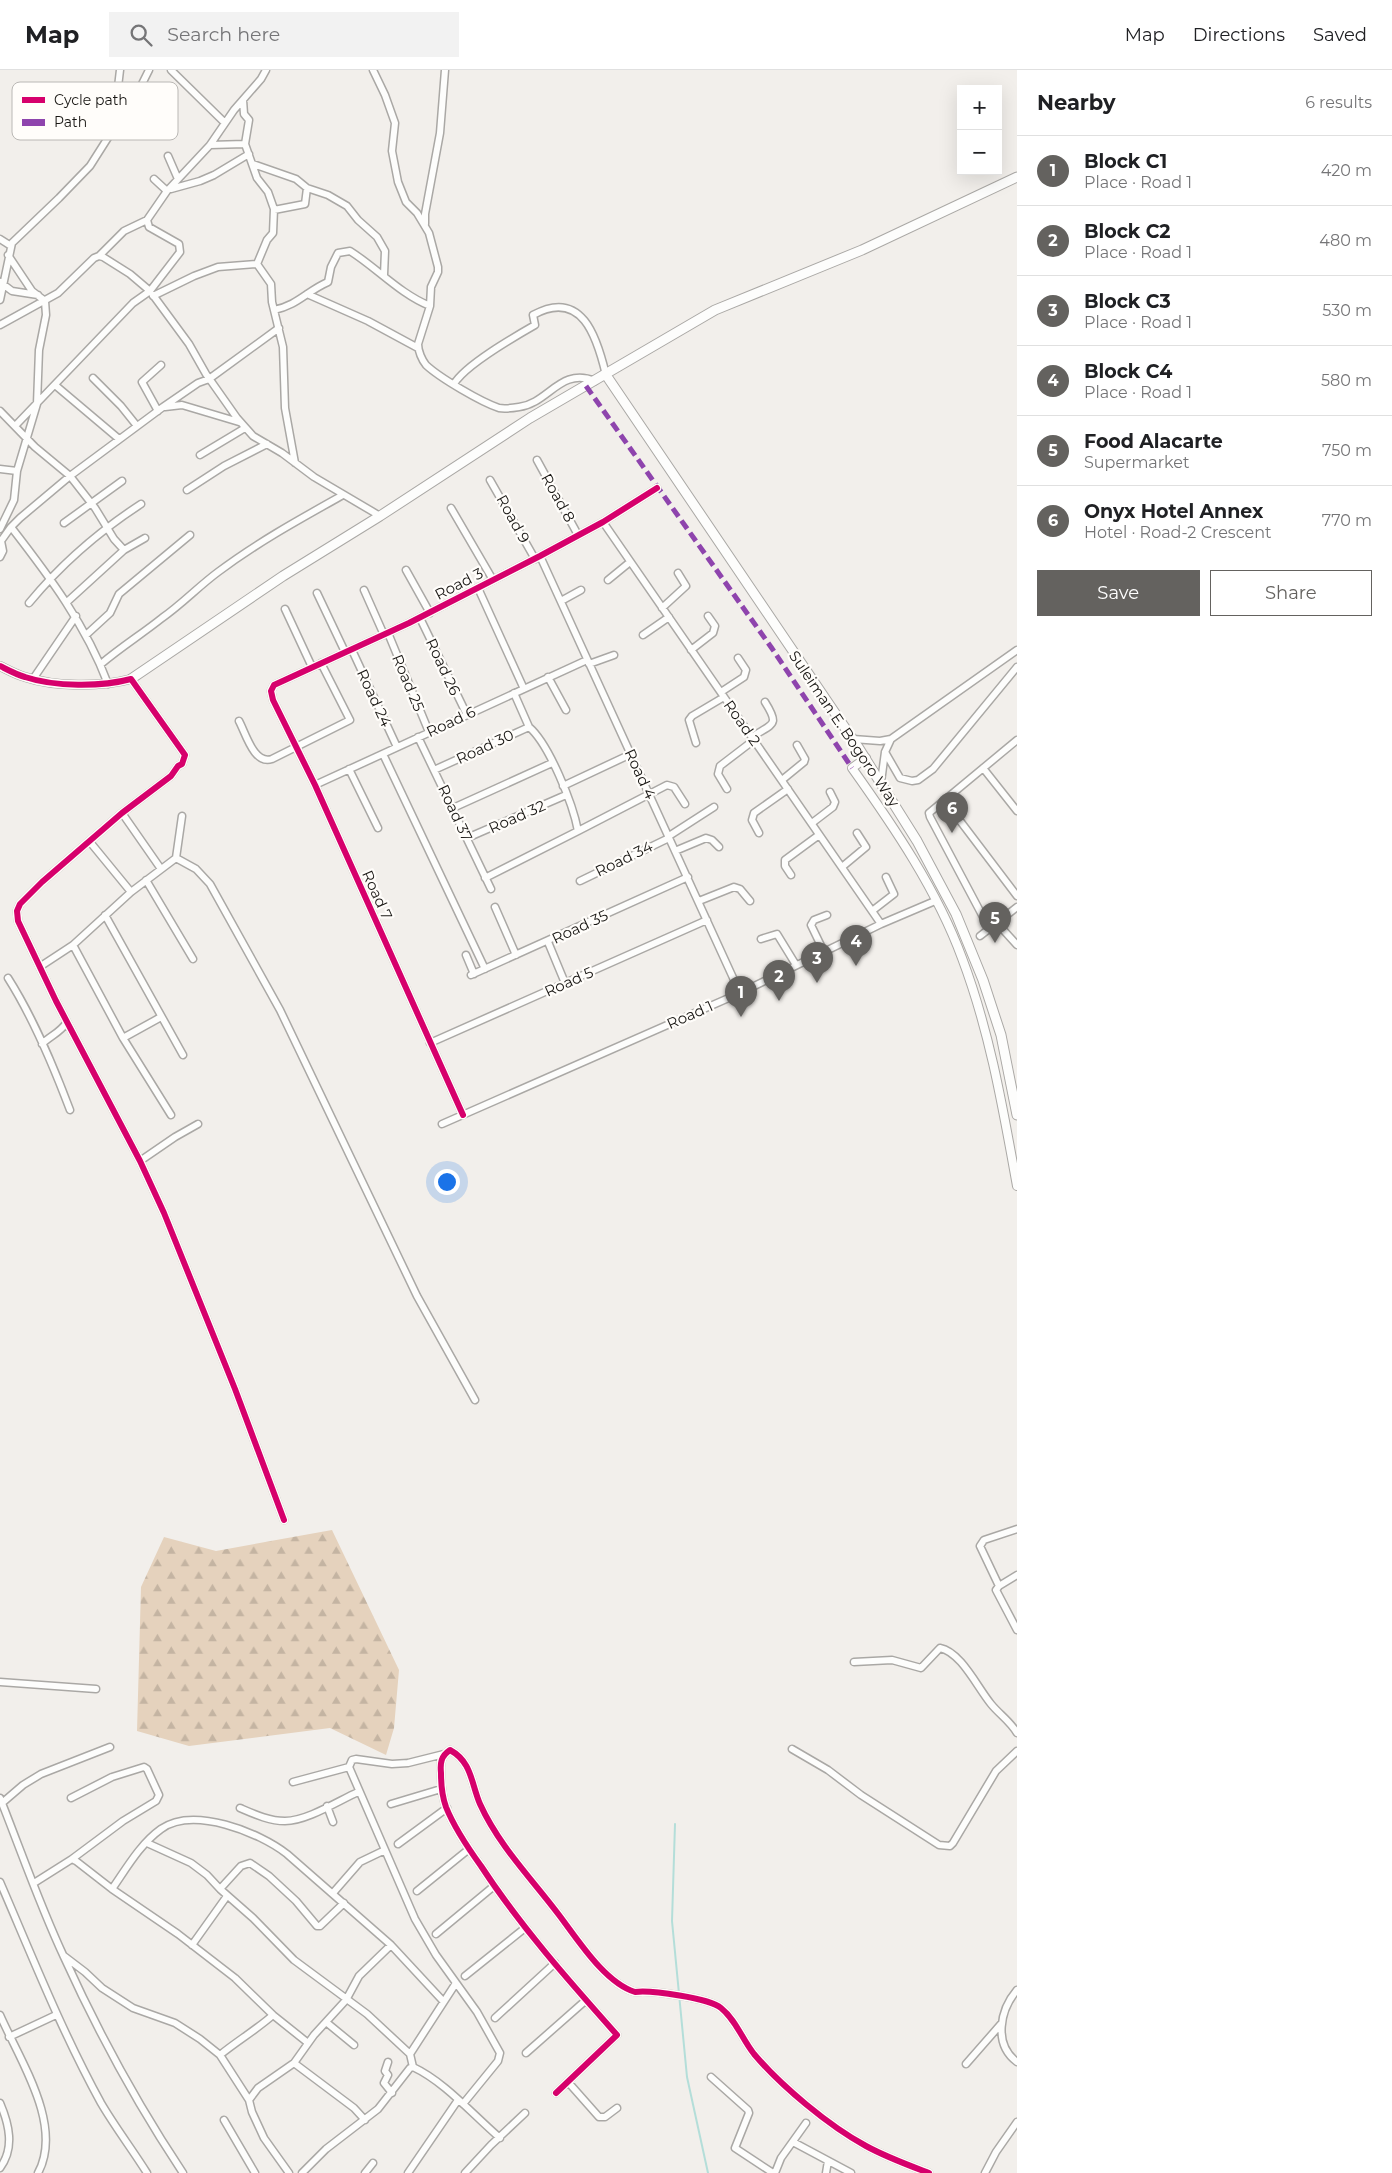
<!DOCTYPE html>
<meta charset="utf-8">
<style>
:root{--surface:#fff;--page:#f2f2f2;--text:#202124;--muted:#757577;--line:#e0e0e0;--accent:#64625f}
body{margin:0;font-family:Montserrat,sans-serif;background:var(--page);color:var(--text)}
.controls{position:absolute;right:15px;top:15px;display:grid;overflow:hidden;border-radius:0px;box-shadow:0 5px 20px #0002}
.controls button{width:45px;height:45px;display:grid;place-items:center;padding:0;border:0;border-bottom:1px solid var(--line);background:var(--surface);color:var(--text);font:25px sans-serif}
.you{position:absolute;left:446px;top:1111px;width:18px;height:18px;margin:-12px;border:4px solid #fff;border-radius:50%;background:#1a73e8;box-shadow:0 0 0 8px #1a73e833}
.badge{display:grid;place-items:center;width:32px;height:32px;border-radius:50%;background:var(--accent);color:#fff;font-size:16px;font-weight:700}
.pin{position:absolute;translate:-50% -41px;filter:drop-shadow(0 1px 2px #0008)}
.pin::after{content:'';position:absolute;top:26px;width:18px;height:15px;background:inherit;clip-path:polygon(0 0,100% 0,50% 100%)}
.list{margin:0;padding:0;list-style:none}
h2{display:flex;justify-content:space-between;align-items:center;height:65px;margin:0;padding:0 20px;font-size:21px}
h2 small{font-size:16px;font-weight:400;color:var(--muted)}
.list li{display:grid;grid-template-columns:32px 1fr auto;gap:15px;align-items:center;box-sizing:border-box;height:70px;padding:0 20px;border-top:1px solid var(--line)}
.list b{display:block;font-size:19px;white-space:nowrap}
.list p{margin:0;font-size:16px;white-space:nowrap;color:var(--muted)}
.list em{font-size:16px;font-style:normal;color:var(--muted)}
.actions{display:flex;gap:10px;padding:15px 20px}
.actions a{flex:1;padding:11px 0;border:1px solid var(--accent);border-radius:0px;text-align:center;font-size:18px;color:var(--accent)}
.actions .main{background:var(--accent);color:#fff}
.icon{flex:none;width:28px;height:28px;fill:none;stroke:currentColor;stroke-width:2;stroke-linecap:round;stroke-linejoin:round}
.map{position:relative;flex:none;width:1017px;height:2103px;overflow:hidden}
header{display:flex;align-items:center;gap:30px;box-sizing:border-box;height:70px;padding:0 25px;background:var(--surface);border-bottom:1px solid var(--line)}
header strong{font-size:24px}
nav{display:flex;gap:28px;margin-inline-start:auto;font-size:18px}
.search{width:350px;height:45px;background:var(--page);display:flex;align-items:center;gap:12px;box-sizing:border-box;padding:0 18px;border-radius:0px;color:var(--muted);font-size:19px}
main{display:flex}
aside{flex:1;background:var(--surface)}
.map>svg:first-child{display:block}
.forest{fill:url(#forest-firs)}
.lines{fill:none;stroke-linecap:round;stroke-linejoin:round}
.stream{stroke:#b4ded9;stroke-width:2}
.minor-casing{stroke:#aaa8a5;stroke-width:9}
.tertiary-casing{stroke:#aaa8a5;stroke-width:10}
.secondary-casing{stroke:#aaa8a5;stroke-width:11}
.minor{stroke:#fdfdfc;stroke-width:6}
.tertiary{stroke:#fdfdfc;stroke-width:8}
.secondary{stroke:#fdfdfc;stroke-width:9}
.quiet{stroke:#8e44ad;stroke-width:5;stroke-dasharray:10 5;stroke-linecap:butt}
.cycleway-casing{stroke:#fffdfa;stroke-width:9}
.cycleway{stroke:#d6006c;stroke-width:6}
.labels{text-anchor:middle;stroke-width:4.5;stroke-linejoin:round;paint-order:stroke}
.street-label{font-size:15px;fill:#181613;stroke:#fffdfa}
.key{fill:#fffdfa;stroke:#bab8b5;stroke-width:1}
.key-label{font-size:14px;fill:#181613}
</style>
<header>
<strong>Map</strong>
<div class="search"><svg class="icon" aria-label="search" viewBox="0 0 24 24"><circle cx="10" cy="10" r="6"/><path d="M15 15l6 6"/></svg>Search here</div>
<nav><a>Map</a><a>Directions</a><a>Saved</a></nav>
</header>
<main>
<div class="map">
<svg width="1017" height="2103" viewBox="0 0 1017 2103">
<defs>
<pattern id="forest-firs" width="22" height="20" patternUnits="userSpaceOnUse" patternTransform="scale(1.25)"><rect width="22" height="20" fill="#e5d2bd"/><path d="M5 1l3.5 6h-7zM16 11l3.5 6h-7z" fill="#c4b4a2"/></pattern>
</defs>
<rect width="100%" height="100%" fill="#f2efeb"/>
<path class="forest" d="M 332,1460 L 399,1600 L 394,1658 L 386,1685 L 330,1658 L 189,1676 L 137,1661 L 141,1517 L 164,1467 L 216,1481 Z"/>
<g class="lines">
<path class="stream" d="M 675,1754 L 672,1851 L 687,2007 L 708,2103"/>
<defs>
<path id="minor" d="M 171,0 L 224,52
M 373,0 L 385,25 L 395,53 L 392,81 L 398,112 L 406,132 L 417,143 L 429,163 L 438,197 L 438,202 L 431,217 L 430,236 L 418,274 C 418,281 422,290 426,295 C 440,308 481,332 499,338 C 505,339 513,338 519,337 C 549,333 560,297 595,311
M 83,18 L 111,45 L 123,44 L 140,18 L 149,0
M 243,30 L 244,44 L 249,50 L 245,74 L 257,108 L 268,122 L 274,139 L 273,163 L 267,170 L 257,194 L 271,214 L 272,232 L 283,277 L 285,338 L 295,393
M 210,75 L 245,74
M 168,86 L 178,109
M 253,94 L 296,109 L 307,118 L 328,125 L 347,136 L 358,150 L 377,167 L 385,181 L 384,205
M 154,109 L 167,121
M 171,119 L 200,111 L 214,105 L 249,84
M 274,140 L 305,134 L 307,118
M 425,154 L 425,144 L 440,63 L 445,0
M 0,169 L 11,176
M 99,186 L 124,161 L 147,150 L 167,121 L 210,75 L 234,40 L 261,9 L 266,0
M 0,212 L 12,221 L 38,225
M 307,224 L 368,251 L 418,278
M 153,226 L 194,206 L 218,197 L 257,194
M 0,230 L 12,173 L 59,128 L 90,96 L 123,44 L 126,34 L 118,17 L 120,0
M 274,240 C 298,235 307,221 328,212 L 331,197 L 338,183 L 350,181 C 377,198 400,224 430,236
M 0,255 L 58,223 L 94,188 L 99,186 L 103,187 L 130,204 L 150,221 L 189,274 L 206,304 L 237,348 L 253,366 L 282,383 L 314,407 L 380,446
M 93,308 L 121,336 L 137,356
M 454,314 C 465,295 514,267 535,255 L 533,245 C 582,218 597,267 606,305
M 55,315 L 119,369
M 165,337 L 182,335 L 239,352
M 0,341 L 35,377 L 70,406 L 95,438 L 114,469 L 124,480
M 158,341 L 142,312 L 161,295
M 15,356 L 133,233 L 150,221 L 180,182 L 179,174 L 149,157 L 147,150
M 200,385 L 245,358
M 537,390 L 578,465
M 0,399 L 17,401
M 490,410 L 535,489
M 187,420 L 224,396 L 267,374
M 451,438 L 493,510
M 603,452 L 881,854
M 64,453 L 122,411
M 11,457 C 49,506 86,555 108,614
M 0,459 L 14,430 L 17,401 L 37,334 L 39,280 L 46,245 L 45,231 L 32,221 L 8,185
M 540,486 L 740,923
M 0,487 L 3,481 L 1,471 L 11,457 L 20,448 L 70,406 L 163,337 L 198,313 L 209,309 L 279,258
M 406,500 L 430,543
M 608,510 L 630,492
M 478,518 L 524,619
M 364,520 L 384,565
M 317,523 L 345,582
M 561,531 L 581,520
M 67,532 L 124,480 L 145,468
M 29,533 C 62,493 98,462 141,434
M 662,538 L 686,516 L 678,503
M 285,539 L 312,597
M 420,548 L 467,645
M 388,563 L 429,662
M 86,565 L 110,543 L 119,524 L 190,465
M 643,565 L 669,547
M 352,580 L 397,677
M 691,580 L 713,563 L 715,556 L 708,546
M 101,594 C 121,577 142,564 162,548 C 182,534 199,516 218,502 C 258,472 300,449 343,425
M 589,594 L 614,585
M 548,607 L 566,640
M 33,609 L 76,546
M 131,609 L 185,685 L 182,694 L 178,696 L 171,706 L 122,743 L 42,812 L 20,834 L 17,841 L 18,851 L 56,931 L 140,1091 L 164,1143 L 235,1319 L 284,1450
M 721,622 L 744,607 L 746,600 L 738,588
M 239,651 C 246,664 254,695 272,689 L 350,650 L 321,593
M 418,667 L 491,819
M 752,667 C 773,653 780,656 765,632
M 853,669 L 880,671 L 891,669
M 696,673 L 689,650 L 692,646 L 724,627
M 885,682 L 900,708 L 912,711 L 918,710 L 933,699 L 1017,597
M 383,684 L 485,899
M 983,698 L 1017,741
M 349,699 L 378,758
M 434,700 L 529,657 L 514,623
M 782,710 L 804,692 L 805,689 L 797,675
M 881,712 L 885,682 L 891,669 L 1017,580
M 315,715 L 587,590
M 563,716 L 631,684
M 727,719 L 718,704 L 720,696 L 754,670
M 945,731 L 1017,826
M 453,738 L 552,693
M 122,743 L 161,799
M 812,753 L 833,737 L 835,732 L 830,722
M 578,761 L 667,715 L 674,717 L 685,734
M 759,763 L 752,750 L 754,743 L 788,719
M 669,766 L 714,737
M 467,768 L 566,725
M 90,772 L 131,822
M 675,781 L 706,768 L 712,770 L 719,777
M 176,788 L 196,799 L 210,814 L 280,940 L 417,1226 L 475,1330
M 842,797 L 866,777 L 857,763
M 791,805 L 785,796 L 785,790 L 819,765
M 485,808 L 578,761 C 573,734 549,674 529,657
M 146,810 L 193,889
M 580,811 L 669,768
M 699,831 L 734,817 L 740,819 L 750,831
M 495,837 L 516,885
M 872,841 L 894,824 L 886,807
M 105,845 L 183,985
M 997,853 L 1017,875
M 990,860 L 930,747 L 929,743 L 1017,670
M 980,866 L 1017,837
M 761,869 L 777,864 L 796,895
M 548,872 L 565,913
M 73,875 L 123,968 L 171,1045
M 824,882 L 811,855 L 814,850 L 827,845
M 466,885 L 474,904
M 41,896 L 73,875 L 131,822 L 176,788 L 182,746
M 471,905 L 688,807
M 8,908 C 34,949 53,995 70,1040
M 123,968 L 161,947
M 430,973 L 707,850
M 42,974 C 51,965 60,963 67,952
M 463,1045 L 315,715 L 273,630 L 271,621 L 274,615 L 409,553 L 540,486 L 603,452 L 657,418
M 442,1054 L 740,923 L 881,854 L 935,831
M 140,1091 L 175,1067 L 198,1054
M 1017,1505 L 999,1516 L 996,1520 L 1017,1560
M 999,1516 L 980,1476 L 984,1470 L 1017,1459
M 854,1592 L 892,1590 L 921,1598 L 940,1578 C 961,1582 977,1617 991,1634 C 999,1644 1010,1651 1017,1663
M 0,1612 L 96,1619
M 792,1679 L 828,1700 L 861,1725 L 939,1775 L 950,1776 L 953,1773 L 996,1701 L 1017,1681
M 444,1684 L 408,1693 L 392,1694 L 356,1689 L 352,1690 L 349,1697 L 415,1849 L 436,1885 L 477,1942 L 500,1983 L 498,1991 L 463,2034
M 293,1712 L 349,1697
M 0,1728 C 21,1781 40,1836 64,1887 C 98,1962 137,2034 183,2103
M 71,1728 L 112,1707 L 144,1697 L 147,1699 L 159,1725 L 156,1731 L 123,1751 L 72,1789
M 2,1733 L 23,1715 L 41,1704 L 110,1677
M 391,1734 L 441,1719
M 327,1736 L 333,1752
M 240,1738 C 254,1744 269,1751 285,1751 C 307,1751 338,1731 358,1722
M 147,1773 L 191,1793 L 207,1805 L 220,1819
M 398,1774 L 447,1738
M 0,1812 C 32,1886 62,1962 101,2033 C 115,2057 132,2079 147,2103
M 34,1813 L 72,1789 L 76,1791 L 112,1819 L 178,1864 L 235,1908 L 273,1945
M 112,1819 C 126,1799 140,1774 161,1759 C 193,1736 259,1762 287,1784 L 391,1875 L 443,1931
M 417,1821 L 469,1779
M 333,1823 L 360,1792 L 385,1780
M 344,1833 L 320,1856 L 317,1856 L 296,1831 L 269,1806 L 250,1793 L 241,1796 L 220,1819 L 253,1848 L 294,1890 L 367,1944 L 410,1984 L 413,1997
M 436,1864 L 494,1816
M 192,1875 L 227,1826
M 64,1886 L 85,1902 L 102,1918 L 133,1938 L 175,1953 L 200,1969 L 220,1985 L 249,2030 L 252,2042 L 264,2068 L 289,2103
M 465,1906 L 525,1858
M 1017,1920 C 1000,1940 993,1974 1017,1992
M 0,1945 C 19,1989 64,2055 38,2103
M 495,1948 L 555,1893
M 326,1952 L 354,1975
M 9,1967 L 56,1945
M 526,1983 L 585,1931
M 410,1984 L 456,1913
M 220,1985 C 237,1971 256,1960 273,1945 L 308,1973
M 388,1992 L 385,2001 L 388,2005 L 384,2013 L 392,2023
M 294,1993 L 354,2038 L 365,2050
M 966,1994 L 1001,1954
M 413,1997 C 445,2012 472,2044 500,2068
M 711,2007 L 748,2040 L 749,2043 L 735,2078 L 773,2103
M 568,2012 L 599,2047 L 605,2047 L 617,2038
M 556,2023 L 617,1965 C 569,1911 521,1857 481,1796 C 468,1778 454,1757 446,1737 C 442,1726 441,1715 441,1703 C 440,1693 441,1686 450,1680 C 472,1692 471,1713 480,1734 C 499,1776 532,1809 559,1845 C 578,1870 605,1913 635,1922 C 651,1920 709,1928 721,1938 C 736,1950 742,1969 754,1984 C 781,2016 829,2056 866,2076 C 886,2087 908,2095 929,2103
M 249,2030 L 258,2018 L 294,1993 L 314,1965 L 346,1930 L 359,1906 L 391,1875
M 0,2033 C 9,2054 15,2078 0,2098
M 224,2050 L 255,2103
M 793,2072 L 851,2103
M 302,2103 L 326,2079 L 378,2039 L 410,1998 L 413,1997
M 365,2103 L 373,2093
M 408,2103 L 458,2030
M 465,2103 L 491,2075 L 525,2043
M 775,2103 L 781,2088 L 806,2053
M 826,2103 L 828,2091
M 985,2103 L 996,2082 L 1017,2052"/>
<path id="tertiary" d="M 0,596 C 8,600 17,605 25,607 C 55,617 101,617 131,609
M 866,688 L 852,698 C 894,757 937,820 962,888 C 990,962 1003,1039 1017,1116"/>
<path id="secondary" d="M 606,305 L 858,677 L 917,771 L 956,844 L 983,910 L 1001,965 L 1017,1045
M 131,609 L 283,506 L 380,446 L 530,348 L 715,240 L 862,180 L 1017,107"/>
</defs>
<use href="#minor" class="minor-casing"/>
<use href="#tertiary" class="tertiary-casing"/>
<use href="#secondary" class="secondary-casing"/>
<use href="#minor" class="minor"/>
<use href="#tertiary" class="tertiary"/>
<use href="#secondary" class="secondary"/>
<path class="quiet" d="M 586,316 L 771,577 L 852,698"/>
<defs>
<path id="cycleway" d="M 0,596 C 8,600 17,605 25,607 C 55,617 101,617 131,609 L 185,685 L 182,694 L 178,696 L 171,706 L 122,743 L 42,812 L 20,834 L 17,841 L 18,851 L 56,931 L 140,1091 L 164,1143 L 235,1319 L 284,1450
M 463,1045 L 315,715 L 273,630 L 271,621 L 274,615 L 409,553 L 540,486 L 603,452 L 657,418
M 556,2023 L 617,1965 C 569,1911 521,1857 481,1796 C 468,1778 454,1757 446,1737 C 442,1726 441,1715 441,1703 C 440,1693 441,1686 450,1680 C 472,1692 471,1713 480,1734 C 499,1776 532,1809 559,1845 C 578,1870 605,1913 635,1922 C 651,1920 709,1928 721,1938 C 736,1950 742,1969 754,1984 C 781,2016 829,2056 866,2076 C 886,2087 908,2095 929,2103"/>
</defs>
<use href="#cycleway" class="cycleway-casing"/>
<use href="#cycleway" class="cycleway"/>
</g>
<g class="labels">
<g class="street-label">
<text transform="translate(558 428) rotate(61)" y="5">Road 8</text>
<text transform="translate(513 449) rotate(61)" y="5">Road 9</text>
<text transform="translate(459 514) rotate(-27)" y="5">Road 3</text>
<text transform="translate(443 597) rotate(65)" y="5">Road 26</text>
<text transform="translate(408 613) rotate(67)" y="5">Road 25</text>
<text transform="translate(374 628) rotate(65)" y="5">Road 24</text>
<text transform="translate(451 652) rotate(-25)" y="5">Road 6</text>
<text transform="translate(742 653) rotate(55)" y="5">Road 2</text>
<text transform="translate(844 659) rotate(56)" y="5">Suleiman E. Bogoro Way</text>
<text transform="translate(485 677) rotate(-25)" y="5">Road 30</text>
<text transform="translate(640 704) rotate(65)" y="5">Road 4</text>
<text transform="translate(455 743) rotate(65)" y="5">Road 37</text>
<text transform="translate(517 747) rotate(-24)" y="5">Road 32</text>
<text transform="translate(624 789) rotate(-26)" y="5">Road 34</text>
<text transform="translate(377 825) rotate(66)" y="5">Road 7</text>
<text transform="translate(580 857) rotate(-25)" y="5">Road 35</text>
<text transform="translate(569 912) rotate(-24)" y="5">Road 5</text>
<text transform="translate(690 945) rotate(-24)" y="5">Road 1</text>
</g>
</g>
<rect x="12" y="12" width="166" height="58" rx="8" class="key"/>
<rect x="22" y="27" width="23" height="6" fill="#d6006c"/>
<rect x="22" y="49" width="23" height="7" fill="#8e44ad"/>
<g class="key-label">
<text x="54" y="35">Cycle path</text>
<text x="54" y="57">Path</text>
</g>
</svg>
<div class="controls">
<button>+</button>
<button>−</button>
</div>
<div class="you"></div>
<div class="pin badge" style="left:741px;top:947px">1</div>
<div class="pin badge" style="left:779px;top:931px">2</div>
<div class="pin badge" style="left:817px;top:913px">3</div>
<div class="pin badge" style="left:856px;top:896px">4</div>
<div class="pin badge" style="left:995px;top:873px">5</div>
<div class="pin badge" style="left:952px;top:763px">6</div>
</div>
<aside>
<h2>Nearby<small>6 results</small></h2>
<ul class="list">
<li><span class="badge">1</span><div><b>Block C1</b><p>Place · Road 1</p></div><em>420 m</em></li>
<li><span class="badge">2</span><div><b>Block C2</b><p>Place · Road 1</p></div><em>480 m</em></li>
<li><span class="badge">3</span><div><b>Block C3</b><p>Place · Road 1</p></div><em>530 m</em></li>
<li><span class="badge">4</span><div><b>Block C4</b><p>Place · Road 1</p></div><em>580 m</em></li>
<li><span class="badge">5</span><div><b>Food Alacarte</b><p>Supermarket</p></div><em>750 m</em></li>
<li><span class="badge">6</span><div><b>Onyx Hotel Annex</b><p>Hotel · Road-2 Crescent</p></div><em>770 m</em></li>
</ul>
<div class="actions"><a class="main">Save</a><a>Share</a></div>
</aside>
</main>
